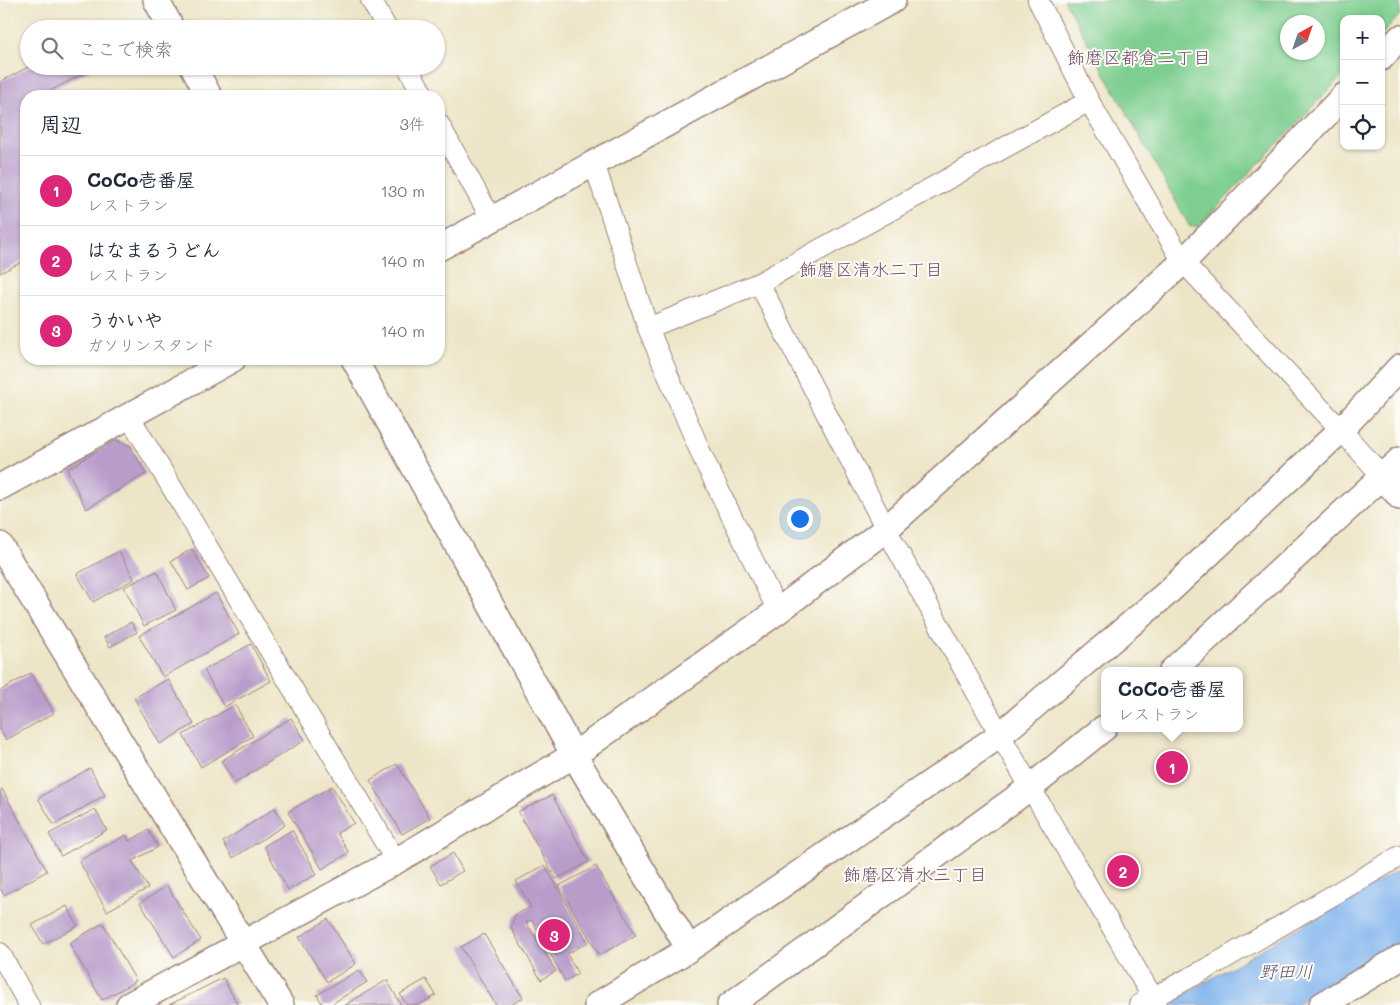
<!DOCTYPE html>
<html lang="ja">
<meta charset="utf-8">
<style>
:root{--surface:#fff;--page:#f6f6f7;--text:#1f2937;--muted:#747a83;--line:#e0e1e3;--accent:#db2777}
body{margin:0;font-family:Mali,"Klee One",sans-serif;background:var(--page);color:var(--text)}
.controls{position:absolute;right:15px;top:15px;display:grid;overflow:hidden;border-radius:10px;box-shadow:0 1px 4px #0004}
.controls button{width:45px;height:45px;display:grid;place-items:center;padding:0;border:0;border-bottom:1px solid var(--line);background:var(--surface);color:var(--text);font:25px sans-serif}
.compass{position:absolute;left:1280px;top:15px;width:45px;height:45px;border-radius:50%;background:var(--surface);box-shadow:0 1px 4px #0004;rotate:40deg}
.you{position:absolute;left:799px;top:518px;width:18px;height:18px;margin:-12px;border:4px solid #fff;border-radius:50%;background:#1a73e8;box-shadow:0 0 0 8px #1a73e833}
.badge{display:grid;place-items:center;width:32px;height:32px;border-radius:50%;background:var(--accent);color:#fff;font-size:16px;font-weight:700}
.pin{position:absolute;translate:-50% -50%;border:2px solid #fff;box-shadow:0 1px 5px #0006}
.popup{position:absolute;left:1101px;top:667px;width:142px;height:65px;box-sizing:border-box;display:grid;place-content:center;border-radius:10px;background:var(--surface);filter:drop-shadow(0 1px 4px #0005);font-size:16px;white-space:nowrap;color:var(--muted)}
.popup b{font-size:19px;color:var(--text)}
.popup::after{content:'';position:absolute;left:50%;top:100%;margin-left:-10px;border:10px solid transparent;border-top-color:var(--surface)}
.list{margin:0;padding:0;list-style:none}
h2{display:flex;justify-content:space-between;align-items:center;height:65px;margin:0;padding:0 20px;font-size:21px}
h2 small{font-size:16px;font-weight:400;color:var(--muted)}
.list li{display:grid;grid-template-columns:32px 1fr auto;gap:15px;align-items:center;box-sizing:border-box;height:70px;padding:0 20px;border-top:1px solid var(--line)}
.list b{display:block;font-size:19px;white-space:nowrap}
.list p{margin:0;font-size:16px;white-space:nowrap;color:var(--muted)}
.list em{font-size:16px;font-style:normal;color:var(--muted)}
.icon{flex:none;width:28px;height:28px;fill:none;stroke:currentColor;stroke-width:2;stroke-linecap:round;stroke-linejoin:round}
.map{position:relative;flex:none;width:1400px;height:1005px;overflow:hidden}
.search{position:absolute;background:var(--surface);box-shadow:0 1px 4px #0004;left:20px;top:20px;width:425px;height:55px;display:flex;align-items:center;gap:12px;box-sizing:border-box;padding:0 18px;border-radius:28px;color:var(--muted);font-size:19px}
.panel{position:absolute;background:var(--surface);box-shadow:0 1px 4px #0004;left:20px;top:90px;width:425px;height:275px;border-radius:20px}
.map>svg:first-child{display:block}
.green{fill:#7dce8f;stroke:#64765d;fill-rule:evenodd}
.water{fill:#80b4ee;stroke:#656a8c}
.building{fill:#b89cca}
.lines{fill:none;stroke-linecap:round;stroke-linejoin:round}
.minor-casing{stroke:#9c8279;stroke-width:22}
.tertiary-casing{stroke:#9c8279;stroke-width:28}
.minor{stroke:#fff;stroke-width:20}
.tertiary{stroke:#fff;stroke-width:25}
.labels{text-anchor:middle;stroke-width:4;stroke-linejoin:round;paint-order:stroke}
.neighbourhood-label{font-size:18px;fill:#704b63;stroke:#fdfcf7}
.water-label{font-size:18px;font-style:italic;fill:#5d536f;stroke:#fdfcf7}
</style>
<div class="map">
<svg width="1400" height="1005" viewBox="0 0 1400 1005">
<rect width="100%" height="100%" fill="#fdfcf7"/>
<filter id="ink" filterUnits="userSpaceOnUse"><feTurbulence type="fractalNoise" baseFrequency=".02" numOctaves="2"/><feDisplacementMap in="SourceGraphic" scale="10" xChannelSelector="R" yChannelSelector="G"/><feConvolveMatrix kernelMatrix="1 2 1 2 8 2 1 2 1" color-interpolation-filters="sRGB"/></filter>
<filter id="wash" filterUnits="userSpaceOnUse"><feTurbulence type="fractalNoise" baseFrequency=".0096" numOctaves="4" result="noise"/><feDisplacementMap in="SourceGraphic" scale="20" xChannelSelector="R" yChannelSelector="G"/><feGaussianBlur stdDeviation="1.12" result="paint"/><feColorMatrix in="noise" values="0 0 0 0 0 0 0 0 0 0 0 0 0 0 0 0 0 1.4 0 .05"/><feComposite in="paint" operator="in"/></filter>
<g filter="url(#wash)">
<rect width="100%" height="100%" fill="#ede5c7"/>
<path class="green" d="M 1064,0 L 1400,0 L 1400,15 L 1381,35 L 1381,19 L 1344,19 L 1344,74 L 1199,226 L 1190,227 ZM 1288,22 L 1318,22 L 1318,52 L 1288,52 Z"/>
<path class="water" d="M 1400,869 L 1400,941 L 1294,1005 L 1166,1005 Z"/>
<g id="blocks">
<path class="building" d="M 30,66 L 98,66 L 40,96 L 26,96 L 26,260 L 0,273 L 0,82 Z
M 116,440 L 131,446 L 146,474 L 86,509 L 67,469 Z
M 192,549 L 209,578 L 188,590 L 171,561 Z
M 119,551 L 134,579 L 93,602 L 77,574 Z
M 157,571 L 176,610 L 144,626 L 124,587 Z
M 216,593 L 239,634 L 163,677 L 139,636 Z
M 131,622 L 137,632 L 110,647 L 104,637 Z
M 251,644 L 271,681 L 224,707 L 204,670 Z
M 31,673 L 54,713 L 6,740 L 0,730 L 0,691 Z
M 168,679 L 194,724 L 160,744 L 134,698 Z
M 235,705 L 253,736 L 201,767 L 183,735 Z
M 291,718 L 305,740 L 235,783 L 221,761 Z
M 397,764 L 430,818 L 402,834 L 370,780 Z
M 90,768 L 105,795 L 54,825 L 38,798 Z
M 332,786 L 354,823 L 337,833 L 349,853 L 322,869 L 288,812 Z
M 2,789 L 47,871 L 4,895 L 0,888 L 0,791 Z
M 552,795 L 589,862 L 556,879 L 518,812 Z
M 275,808 L 285,825 L 233,858 L 223,842 Z
M 95,809 L 107,830 L 61,856 L 49,834 Z
M 148,830 L 158,847 L 132,861 L 148,888 L 107,911 L 79,861 L 126,835 L 129,841 Z
M 292,830 L 317,874 L 288,890 L 264,846 Z
M 453,853 L 463,871 L 441,884 L 430,866 Z
M 545,865 L 588,942 L 567,954 L 578,974 L 565,981 L 532,920 L 526,922 L 556,971 L 541,980 L 511,928 L 515,915 L 531,907 L 516,881 Z
M 596,866 L 636,935 L 599,955 L 559,886 Z
M 167,886 L 201,940 L 174,957 L 140,903 Z
M 67,906 L 78,926 L 43,944 L 32,925 Z
M 328,919 L 356,964 L 327,982 L 299,937 Z
M 103,923 L 136,981 L 102,1000 L 69,943 Z
M 484,934 L 523,998 L 511,1005 L 496,1005 L 461,947 Z
M 359,970 L 367,982 L 330,1005 L 323,1005 L 317,995 Z
M 223,978 L 238,1005 L 169,1005 Z
M 426,979 L 436,995 L 419,1005 L 407,1005 L 400,994 Z
M 387,980 L 401,1005 L 345,1005 Z"/>
</g>
</g>
<g filter="url(#ink)">
<use href="#blocks" fill-opacity="0" stroke="#9c8279" stroke-width="1"/>
<g class="lines">
<defs>
<path id="minor" d="M 371,0 L 387,29
M 1038,0 L 1089,101 L 1183,262 L 1341,430 L 1383,477
M 407,66 L 424,96
M 439,124 L 492,220
M 594,163 L 648,328 L 703,458 L 778,611
M 759,283 L 886,529 L 1000,735 L 1157,1005
M 648,328 L 759,283 L 1089,101
M 129,416 L 396,861
M 0,953 L 29,1005
M 1139,1005 L 1217,963 L 1400,856"/>
<path id="tertiary" d="M 156,0 L 172,29
M 1381,58 L 1400,38
M 193,66 L 209,96
M 439,248 L 893,0
M 354,359 L 574,755 L 689,949
M 1383,477 L 1400,497
M 0,487 L 233,359
M 0,545 L 281,1005
M 1172,671 L 1400,460
M 129,1005 L 396,861 L 574,755 L 778,611 L 886,529 L 1183,262 L 1344,96
M 597,1005 L 689,949 L 1000,735 L 1166,594 L 1341,430 L 1400,367
M 730,1005 L 1031,787 L 1104,728
M 1322,1005 L 1400,958"/>
</defs>
<use href="#minor" class="minor-casing"/>
<use href="#tertiary" class="tertiary-casing"/>
<use href="#minor" class="minor"/>
<use href="#tertiary" class="tertiary"/>
</g>
</g>
<g class="labels">
<g class="neighbourhood-label">
<text x="1139" y="64">飾磨区都倉二丁目</text>
<text x="871" y="276">飾磨区清水二丁目</text>
<text x="915" y="881">飾磨区清水三丁目</text>
</g>
<g class="water-label">
<text x="1286" y="978">野田川</text>
</g>
</g>
</svg>
<div class="controls">
<button>+</button>
<button>−</button>
<button><svg class="icon" aria-label="locate" viewBox="0 0 24 24"><circle cx="12" cy="12" r="6"/><path d="M12 2v4M12 18v4M2 12h4M18 12h4"/></svg></button>
</div>
<svg class="compass" viewBox="-18 -18 36 36"><path d="M0-13l5 13h-10z" fill="#e53935"/><path d="M0 13l5-13h-10z" fill="#747a83"/></svg>
<div class="you"></div>
<div class="pin badge" style="left:1172px;top:767px">1</div>
<div class="popup"><b>CoCo壱番屋</b>レストラン</div>
<div class="pin badge" style="left:1123px;top:871px">2</div>
<div class="pin badge" style="left:554px;top:935px">3</div>
<div class="search"><svg class="icon" aria-label="search" viewBox="0 0 24 24"><circle cx="10" cy="10" r="6"/><path d="M15 15l6 6"/></svg>ここで検索</div>
<section class="panel">
<h2>周辺<small>3件</small></h2>
<ul class="list">
<li><span class="badge">1</span><div><b>CoCo壱番屋</b><p>レストラン</p></div><em>130 m</em></li>
<li><span class="badge">2</span><div><b>はなまるうどん</b><p>レストラン</p></div><em>140 m</em></li>
<li><span class="badge">3</span><div><b>うかいや</b><p>ガソリンスタンド</p></div><em>140 m</em></li>
</ul>
</section>
</div>
